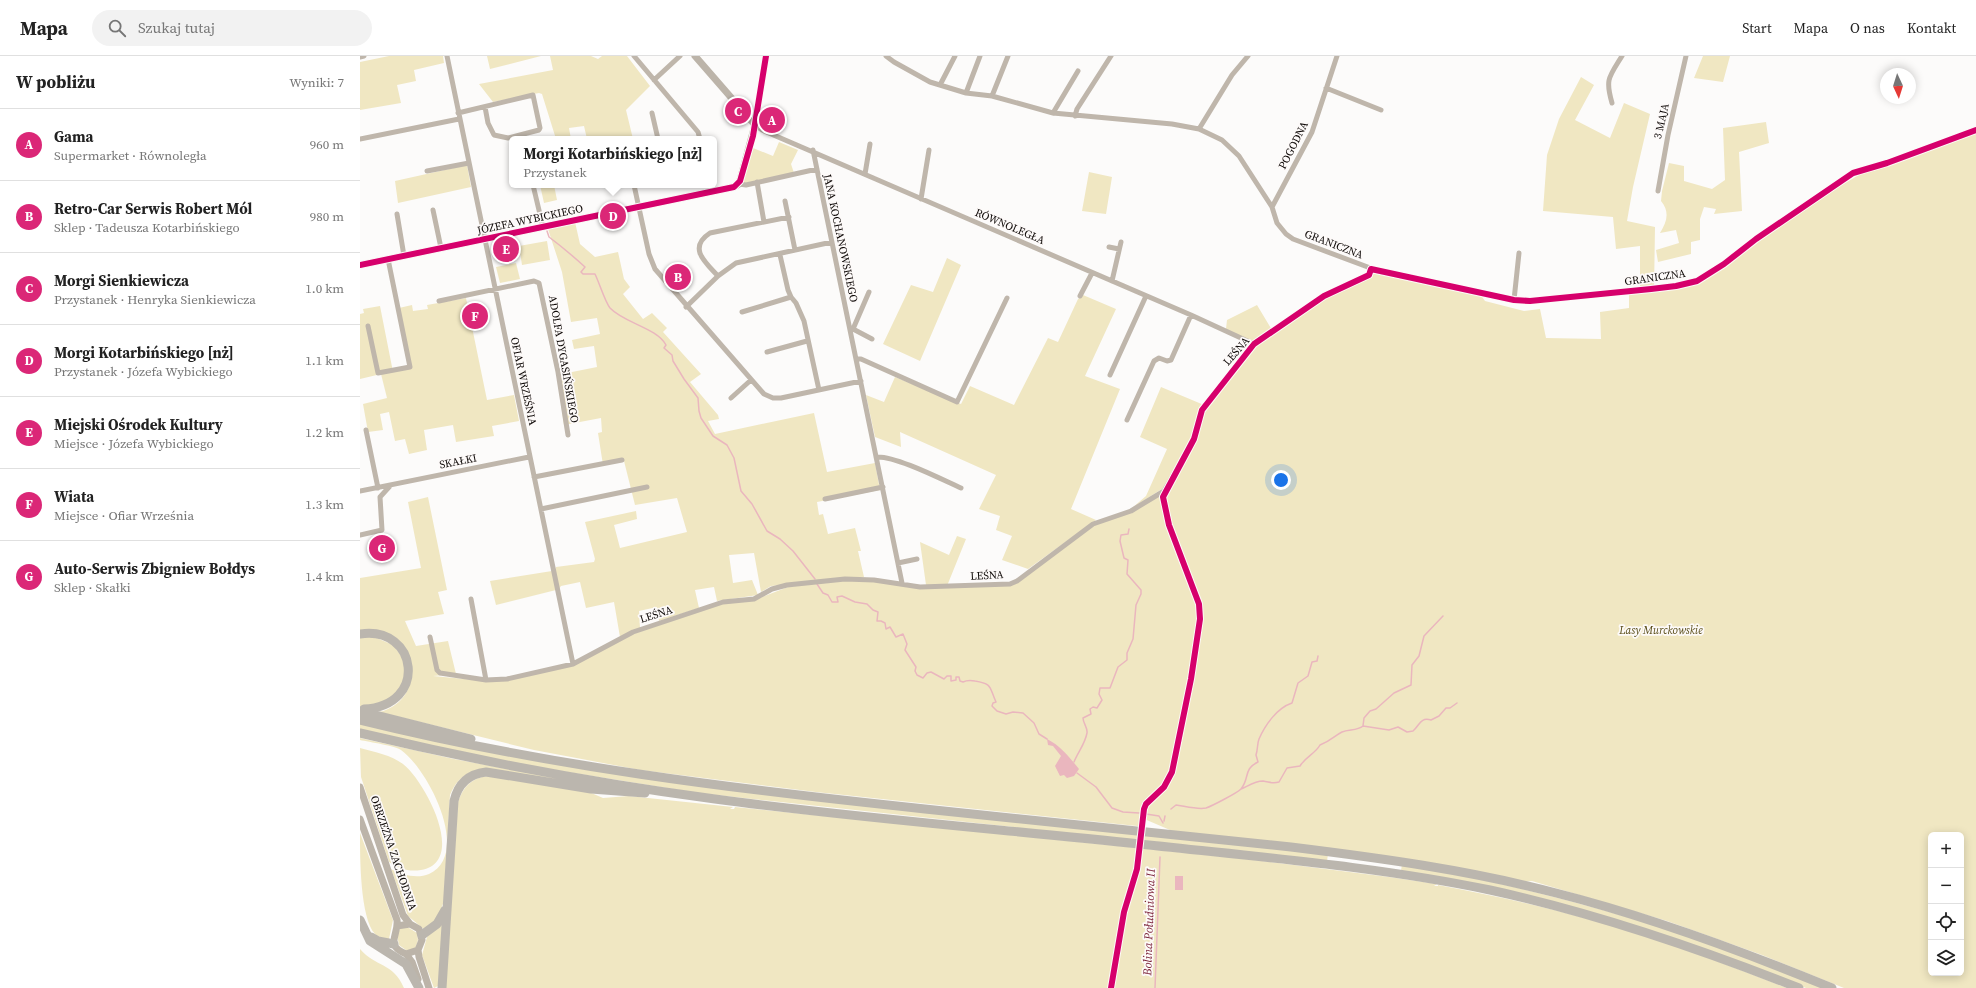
<!DOCTYPE html>
<html lang="pl">
<meta charset="utf-8">
<style>
:root{--surface:#fff;--page:#f2f2f2;--text:#222;--muted:#767676;--line:#e0e0e0;--accent:#db2777}
body{margin:0;font-family:"Source Serif 4",serif;background:var(--page);color:var(--text)}
.controls{position:absolute;right:12px;bottom:12px;display:grid;overflow:hidden;border-radius:6px;box-shadow:0 2px 10px #0003}
.controls button{width:36px;height:36px;display:grid;place-items:center;padding:0;border:0;border-bottom:1px solid var(--line);background:var(--surface);color:var(--text);font:20px sans-serif}
.compass{position:absolute;left:1520px;top:12px;width:36px;height:36px;border-radius:50%;background:var(--surface);box-shadow:0 2px 10px #0003;rotate:176deg}
.you{position:absolute;left:921px;top:424px;width:14px;height:14px;margin:-10px;border:3px solid #fff;border-radius:50%;background:#1a73e8;box-shadow:0 0 0 6px #1a73e833}
.badge{display:grid;place-items:center;width:26px;height:26px;border-radius:50%;background:var(--accent);color:#fff;font-size:13px;font-weight:700}
.pin{position:absolute;translate:-50% -50%;border:2px solid #fff;box-shadow:0 1px 4px #0006}
.popup{position:absolute;left:149px;top:80px;width:208px;height:52px;box-sizing:border-box;display:grid;place-content:center;border-radius:6px;background:var(--surface);filter:drop-shadow(0 1px 3px #0005);font-size:13px;white-space:nowrap;color:var(--muted)}
.popup b{font-size:15px;color:var(--text)}
.popup::after{content:'';position:absolute;left:50%;top:100%;margin-left:-8px;border:8px solid transparent;border-top-color:var(--surface)}
.list{margin:0;padding:0;list-style:none}
h2{display:flex;justify-content:space-between;align-items:center;height:52px;margin:0;padding:0 16px;font-size:17px}
h2 small{font-size:13px;font-weight:400;color:var(--muted)}
.list li{display:grid;grid-template-columns:26px 1fr auto;gap:12px;align-items:center;box-sizing:border-box;height:72px;padding:0 16px;border-top:1px solid var(--line)}
.list b{display:block;font-size:15px;white-space:nowrap}
.list p{margin:0;font-size:13px;white-space:nowrap;color:var(--muted)}
.list em{font-size:13px;font-style:normal;color:var(--muted)}
.icon{flex:none;width:22px;height:22px;fill:none;stroke:currentColor;stroke-width:2;stroke-linecap:round;stroke-linejoin:round}
.map{position:relative;flex:none;width:1616px;height:932px;overflow:hidden}
header{display:flex;align-items:center;gap:24px;box-sizing:border-box;height:56px;padding:0 20px;background:var(--surface);border-bottom:1px solid var(--line)}
header strong{font-size:19px}
nav{display:flex;gap:22px;margin-inline-start:auto;font-size:14px}
.search{width:280px;height:36px;background:var(--page);display:flex;align-items:center;gap:10px;box-sizing:border-box;padding:0 14px;border-radius:22px;color:var(--muted);font-size:15px}
main{display:flex}
aside{flex:1;background:var(--surface)}
.map>svg:first-child{display:block}
.green{fill:#f0e7c2;fill-rule:evenodd}
.water{fill:#eab6be}
.lines{fill:none;stroke-linecap:round;stroke-linejoin:round}
.stream{stroke:#eab6be;stroke-width:1.5}
.street{stroke:#bfb6ab;stroke-width:5}
.secondary{stroke:#bcb4a9;stroke-width:7}
.highway{stroke:#bbb6ae;stroke-width:9}
.cycleway-casing{stroke:#fdfaf9;stroke-width:8}
.cycleway{stroke:#d6006c;stroke-width:6}
.labels{text-anchor:middle;stroke-width:3.5;stroke-linejoin:round;paint-order:stroke}
.street-label{font-size:11px;fill:#0f0a08;stroke:#fdfaf9}
.park-label{font-size:11px;font-style:italic;fill:#554913;stroke:#fdfaf9}
.water-label{font-size:12px;font-style:italic;fill:#7f283e;stroke:#fdfaf9}
</style>
<header>
<strong>Mapa</strong>
<div class="search"><svg class="icon" aria-label="search" viewBox="0 0 24 24"><circle cx="10" cy="10" r="6"/><path d="M15 15l6 6"/></svg>Szukaj tutaj</div>
<nav><a>Start</a><a>Mapa</a><a>O nas</a><a>Kontakt</a></nav>
</header>
<main>
<aside>
<h2>W pobliżu<small>Wyniki: 7</small></h2>
<ul class="list">
<li><span class="badge">A</span><div><b>Gama</b><p>Supermarket · Równoległa</p></div><em>960 m</em></li>
<li><span class="badge">B</span><div><b>Retro-Car Serwis Robert Mól</b><p>Sklep · Tadeusza Kotarbińskiego</p></div><em>980 m</em></li>
<li><span class="badge">C</span><div><b>Morgi Sienkiewicza</b><p>Przystanek · Henryka Sienkiewicza</p></div><em>1.0 km</em></li>
<li><span class="badge">D</span><div><b>Morgi Kotarbińskiego [nż]</b><p>Przystanek · Józefa Wybickiego</p></div><em>1.1 km</em></li>
<li><span class="badge">E</span><div><b>Miejski Ośrodek Kultury</b><p>Miejsce · Józefa Wybickiego</p></div><em>1.2 km</em></li>
<li><span class="badge">F</span><div><b>Wiata</b><p>Miejsce · Ofiar Września</p></div><em>1.3 km</em></li>
<li><span class="badge">G</span><div><b>Auto-Serwis Zbigniew Bołdys</b><p>Sklep · Skałki</p></div><em>1.4 km</em></li>
</ul>
</aside>
<div class="map">
<svg width="1616" height="932" viewBox="0 0 1616 932">
<rect width="100%" height="100%" fill="#fcfbfa"/>
<path class="green" d="M 29,0 L 83,0 L 84,7 L 54,14 L 56,25 L 37,29 L 41,47 L 0,54 L 0,6 Z
M 127,0 L 181,0 L 130,13 Z
M 190,0 L 231,0 L 238,3 L 242,0 L 267,0 L 290,30 L 266,54 L 273,83 L 227,83 L 224,70 L 209,72 L 211,83 L 196,83 L 182,38 L 179,37 L 133,46 L 119,28 L 193,14 Z
M 1343,0 L 1370,0 L 1363,26 L 1334,22 Z
M 1221,21 L 1234,29 L 1215,64 L 1250,82 L 1264,47 L 1290,58 L 1273,131 L 1267,165 L 1295,171 L 1294,235 L 1339,225 L 1362,212 L 1388,193 L 1480,130 L 1504,116 L 1616,77 L 1616,932 L 1484,932 L 1402,899 L 1307,865 L 1172,825 L 1160,826 L 817,777 L 782,762 L 781,770 L 777,770 L 456,736 L 280,714 L 174,694 L 19,656 C 32,654 48,641 49,628 C 51,617 46,604 45,594 L 0,575 L 0,522 L 61,512 L 48,446 L 68,441 L 87,534 L 78,536 L 84,558 L 45,565 L 56,590 L 88,585 L 96,618 L 73,620 L 126,625 L 213,609 L 273,578 L 362,548 L 394,544 L 428,531 L 483,524 L 513,525 L 559,532 L 650,529 L 734,469 L 772,456 L 806,436 L 833,389 L 843,356 L 896,290 L 972,238 L 1006,223 L 1015,216 L 1120,238 L 1125,245 L 1164,255 L 1180,253 L 1186,282 L 1241,283 L 1240,256 L 1269,252 L 1269,237 L 1280,236 L 1280,190 L 1256,193 L 1253,161 L 1183,155 L 1187,99 L 1199,63 ZM 1571,779 L 1601,779 L 1601,917 L 1571,917 Z
M 1406,66 L 1409,87 L 1379,96 L 1382,155 L 1354,158 L 1356,153 L 1344,151 L 1340,163 L 1340,184 L 1331,186 L 1331,198 L 1298,206 L 1296,194 L 1319,187 L 1316,174 L 1300,177 C 1307,166 1310,156 1301,145 L 1302,135 L 1309,107 L 1324,110 L 1324,125 L 1352,133 L 1365,124 L 1363,72 Z
M 419,86 L 438,94 L 431,108 L 434,117 L 385,128 L 383,125 L 393,92 L 413,100 Z
M 107,109 L 111,131 L 38,147 L 35,125 Z
M 729,116 L 752,121 L 746,158 L 722,155 Z
M 180,129 L 194,129 L 197,144 L 184,147 Z
M 215,166 L 220,188 L 235,201 L 258,196 L 264,223 L 270,231 L 263,238 L 283,263 L 292,257 L 307,272 L 303,276 L 341,318 L 330,326 L 358,359 L 359,363 L 348,365 L 355,378 L 454,357 L 467,416 L 515,407 L 520,434 L 457,446 L 459,459 L 463,458 L 468,478 L 495,472 L 501,495 L 498,495 L 504,521 L 411,530 L 401,536 L 394,497 L 369,499 L 373,527 L 392,524 L 398,539 L 357,545 L 354,531 L 335,534 L 339,552 L 299,565 L 297,551 L 279,555 L 280,572 L 260,581 L 254,546 L 226,552 L 220,526 L 201,530 L 199,533 L 195,514 L 196,511 L 234,506 L 235,503 L 225,466 L 276,455 L 277,463 L 254,469 L 260,492 L 327,476 L 317,442 L 275,449 L 264,405 L 243,409 L 238,377 L 242,376 L 241,362 L 204,369 L 197,319 L 237,311 L 234,290 L 214,293 L 212,284 L 240,278 L 237,262 L 211,266 L 202,216 L 188,173 Z
M 187,185 L 190,204 L 162,209 L 159,190 Z
M 587,202 L 601,209 L 560,305 L 523,288 L 551,229 L 573,236 Z
M 156,207 L 160,223 L 140,227 L 136,211 Z
M 723,239 L 756,253 L 725,320 L 760,333 L 711,453 L 736,464 L 668,513 L 642,504 L 652,480 L 636,474 L 640,460 L 619,453 L 636,419 L 540,376 L 541,391 L 515,381 L 506,339 L 524,346 L 535,321 L 601,348 L 610,330 L 654,349 L 688,282 L 698,286 L 718,243 Z
M 106,242 L 127,344 L 154,339 L 159,365 L 132,370 L 134,380 L 96,386 L 93,369 L 64,374 L 67,394 L 49,398 L 45,383 L 35,385 L 29,356 L 20,358 L 23,374 L 8,376 L 3,348 L 27,342 L 21,318 L 0,323 L 0,258 L 4,257 L 3,253 L 20,250 L 33,316 L 52,312 L 39,252 L 52,249 L 53,255 L 68,253 L 67,249 Z
M 897,249 L 912,274 L 892,286 L 866,273 L 867,264 Z
M 801,331 L 844,349 L 832,382 L 805,431 L 772,452 L 786,440 L 807,393 L 780,381 Z
M 597,480 L 606,483 L 587,530 L 566,529 L 560,486 L 589,499 Z
M 192,515 L 196,534 L 136,549 L 130,525 Z
M 12,580 L 32,587 L 44,604 L 45,624 L 30,645 L 3,651 L 0,650 L 0,581 Z
M 0,667 L 181,706 L 968,798 L 967,805 L 338,737 L 164,709 L 0,674 Z
M 0,682 L 94,703 L 260,734 L 113,715 C 101,720 95,727 90,739 L 84,843 C 81,858 76,864 65,874 L 48,860 L 31,813 C 42,819 57,823 69,818 C 112,798 68,713 41,694 C 36,690 9,686 0,684 Z
M 0,692 C 15,696 31,699 43,708 C 65,725 108,806 61,814 C 49,816 39,813 29,806 L 1,721 Z
M 128,720 L 229,736 L 243,742 L 269,740 L 373,751 L 370,753 L 374,753 L 375,751 L 886,803 L 1029,821 L 1077,828 L 1074,830 L 1078,830 L 1078,829 C 1148,842 1217,858 1284,880 C 1333,895 1380,914 1427,932 L 85,932 L 98,746 C 103,731 111,722 128,720 Z
M 0,777 L 33,864 L 29,883 C 24,882 19,882 15,878 C 0,862 0,801 0,777 Z
M 1042,808 C 1137,825 1231,848 1322,878 C 1370,893 1417,914 1464,932 L 1446,932 L 1326,886 L 1041,815 Z
M 86,859 L 78,930 L 74,932 L 62,899 L 67,881 Z
M 41,871 L 49,872 L 57,877 L 58,884 L 55,894 L 46,894 L 39,889 L 37,879 Z
M 0,893 C 15,911 33,906 44,932 L 0,932 Z"/>
<path class="water" d="M 687,683 C 701,690 710,702 719,713 L 714,720 L 707,722 L 704,719 L 700,720 L 695,710 L 701,700 L 693,690 L 688,689 Z
M 815,820 L 823,820 L 823,834 L 815,834 Z"/>
<g class="lines">
<path class="stream" d="M 187,175 L 189,181 C 201,190 214,201 225,211 L 221,216 L 223,218 L 235,218 C 239,226 245,246 250,252 C 264,267 297,272 306,289 L 304,292 L 312,299 L 313,305 L 324,323 L 338,342 L 339,355 L 341,362 L 353,380 L 367,389 L 374,402 L 381,435 L 392,448 L 407,475 L 420,483 L 433,495 L 455,523
M 457,528 L 463,537 L 468,539 L 472,546 L 478,546 L 477,541 L 482,540 L 495,546 L 507,548 L 513,554 L 518,556 L 517,565 L 521,565 L 525,567 L 526,573 L 530,571 L 536,581 L 543,578 L 547,588 L 545,594 L 556,611 L 555,615 L 557,619 L 563,622 L 567,617 L 571,616 L 584,623 L 587,620 L 591,620 L 591,625 L 596,624 L 596,621 L 599,621 L 600,625 L 603,626 C 607,624 610,624 615,625 C 633,628 629,631 636,646 L 633,647 L 632,650 L 637,655 L 646,658 L 653,656 L 663,657 L 674,667 L 679,678 L 687,683
M 1003,670 L 1029,674 L 1038,671 L 1047,676 L 1053,675 C 1060,669 1060,661 1071,664 L 1079,660 L 1086,652 L 1090,652 L 1097,647
M 714,706 C 718,696 725,688 727,677 C 728,672 723,667 723,662 L 731,658 L 730,653 L 733,651 L 737,652 L 742,644 L 739,638 L 740,632 L 750,632 L 758,611 L 767,604 L 767,597 L 773,583 L 776,549 L 781,538 L 781,534 L 767,518 L 768,504 L 764,502 L 760,485 L 761,479 L 768,478 L 769,473
M 717,717 L 736,731 L 752,752 L 763,756 L 779,757
M 881,733 C 888,730 895,725 903,725 C 910,726 912,728 919,726 L 927,712 L 940,710 C 946,700 955,698 960,689 C 971,685 974,680 982,676 C 989,673 997,675 1003,670 L 1004,662 L 1010,655 L 1016,653 L 1034,637 L 1051,629 L 1052,609 L 1059,600 L 1064,580 L 1083,560
M 811,753 L 816,749 C 824,750 838,754 846,752 C 852,750 877,737 881,733 C 890,722 883,713 898,706 L 896,699 C 898,693 897,688 899,683 C 905,669 917,652 932,647 L 938,627 L 948,620 L 952,606 L 957,605 L 958,600
M 786,758 L 799,760 L 803,767
M 804,765 L 805,760
M 795,932 L 800,801"/>
<path class="street" d="M 87,0 L 213,608
M 274,0 L 338,76 L 340,83
M 406,0 L 395,69 L 402,74 L 831,259 L 894,288
M 526,0 L 534,6 L 570,26 L 606,37 L 632,40 L 693,57 L 812,68 L 839,73 L 862,84 L 879,100 L 912,151 L 917,167 L 926,178 L 933,183 L 1021,216 L 1154,244 L 1170,245 L 1291,233 L 1316,230 L 1337,225 L 1364,208 L 1396,183 L 1493,117 L 1527,107 L 1616,74
M 0,1 L 4,0
M 294,24 L 320,0
M 580,29 L 595,0
M 966,32 L 1021,54
M 606,37 L 620,0
M 632,40 L 648,0
M 1252,47 C 1245,23 1249,21 1262,0
M 98,57 L 173,39 L 180,72 L 179,74 L 148,82 L 134,79 L 128,67 L 125,51
M 292,57 L 298,83
M 693,57 L 718,15
M 715,60 L 717,53 L 751,0
M 839,73 L 872,19 L 888,0
M 0,83 L 99,63
M 453,94 L 542,527
M 67,115 L 109,107
M 505,118 L 510,88
M 397,126 L 404,166
M 379,128 L 386,129 L 457,113
M 173,129 L 183,171
M 274,129 L 289,198 L 295,213 L 404,338 L 413,342 L 421,342 L 501,325
M 1298,135 L 1308,79 L 1326,0
M 561,143 L 569,94
M 425,145 L 435,194
M 912,151 L 952,76 L 977,0
M 73,154 L 81,192
M 37,158 L 44,200
M 749,191 L 759,193
M 420,199 L 428,234 L 431,241 L 436,247 L 444,265 L 459,334
M 358,220 C 346,207 327,192 350,177 L 429,161
M 752,225 L 761,186
M 720,240 L 732,217
M 1154,244 L 1159,197
M 79,245 L 174,225 L 179,227 L 198,316 L 208,379
M 326,251 L 358,220 L 376,207 L 472,186
M 382,256 L 431,241
M 8,270 L 18,317 L 50,311 L 28,203
M 491,273 L 493,273 L 509,236
M 493,273 L 512,283
M 407,296 L 447,285
M 497,303 L 501,303 L 597,346 L 647,242
M 750,319 L 786,240
M 371,342 L 391,324
M 767,364 L 794,305 L 799,302 L 807,305 L 811,304 L 831,259
M 6,374 L 18,432
M 516,401 C 534,399 583,424 601,432
M 174,421 L 262,404
M 0,435 L 169,401
M 465,443 L 523,431
M 181,453 L 287,431
M 0,479 L 22,474 L 20,441 L 30,430
M 538,507 L 557,503
M 111,543 L 126,624
M 70,581 L 77,614 L 80,617 L 126,624 L 147,623 L 213,608 L 273,576 L 363,546 L 394,543 L 412,533 L 427,529 L 485,523 L 514,524 L 560,531 L 650,528 L 657,525 L 733,468 L 771,455 L 804,435 L 834,383 L 842,354 L 894,288 L 964,240 L 1009,219 L 1011,213"/>
<path class="secondary" d="M 0,209 L 374,131 L 379,128 L 395,69 L 335,0
M 0,731 L 43,859 L 50,868
M 0,763 L 37,864 C 39,879 24,889 46,898 L 58,894 L 62,884 L 59,873 L 50,868 L 37,870
M 58,894 L 59,901 L 69,932
M 46,898 L 52,906 L 58,923"/>
<path class="highway" d="M 0,578 C 58,569 69,650 4,653
M 0,655 L 111,683
M 0,664 C 186,710 374,733 565,753 C 687,766 809,778 931,791 C 1020,802 1109,814 1196,837 C 1291,861 1382,895 1472,932
M 0,677 C 117,705 235,727 355,743 C 496,762 638,773 780,788 C 897,801 1014,810 1130,834 C 1236,857 1338,892 1439,932
M 0,864 L 10,885 L 46,908 L 59,932
M 62,879 L 77,868 L 85,854
M 11,881 L 18,885 L 34,888
M 82,932 L 94,745 C 98,728 108,718 126,716 L 231,733 L 285,737"/>
<defs>
<path id="cycleway" d="M 0,209 L 374,131 L 380,125 L 393,80 L 406,0
M 751,932 L 764,856 L 777,813 L 784,753 L 786,748 L 804,731 L 812,716 L 831,623 L 840,563 L 839,548 L 809,469 L 803,441 L 834,383 L 842,354 L 894,288 L 964,240 L 1009,219 L 1011,213 L 1154,244 L 1170,245 L 1291,233 L 1316,230 L 1337,225 L 1364,208 L 1396,183 L 1493,117 L 1527,107 L 1616,74"/>
</defs>
<use href="#cycleway" class="cycleway-casing"/>
<use href="#cycleway" class="cycleway"/>
</g>
<g class="labels">
<g class="street-label">
<text transform="translate(1301 65) rotate(-77)" y="4">3 MAJA</text>
<text transform="translate(933 89) rotate(-63)" y="4">POGODNA</text>
<text transform="translate(170 163) rotate(-12)" y="4">JÓZEFA WYBICKIEGO</text>
<text transform="translate(650 170) rotate(23)" y="4">RÓWNOLEGŁA</text>
<text transform="translate(481 182) rotate(78)" y="4">JANA KOCHANOWSKIEGO</text>
<text transform="translate(974 188) rotate(21)" y="4">GRANICZNA</text>
<text transform="translate(1295 221) rotate(-8)" y="4">GRANICZNA</text>
<text transform="translate(876 295) rotate(-49)" y="4">LEŚNA</text>
<text transform="translate(204 303) rotate(80)" y="4">ADOLFA DYGASIŃSKIEGO</text>
<text transform="translate(164 325) rotate(78)" y="4">OFIAR WRZEŚNIA</text>
<text transform="translate(98 405) rotate(-11)" y="4">SKAŁKI</text>
<text transform="translate(627 519) rotate(-3)" y="4">LEŚNA</text>
<text transform="translate(296 558) rotate(-18)" y="4">LEŚNA</text>
<text transform="translate(34 797) rotate(71)" y="4">OBRZEŻNA ZACHODNIA</text>
</g>
<g class="park-label">
<text x="1301" y="578">Lasy Murckowskie</text>
</g>
<g class="water-label">
<text transform="translate(789 866) rotate(-88)" y="4">Bolina Południowa II</text>
</g>
</g>
</svg>
<div class="controls">
<button>+</button>
<button>−</button>
<button><svg class="icon" aria-label="locate" viewBox="0 0 24 24"><circle cx="12" cy="12" r="6"/><path d="M12 2v4M12 18v4M2 12h4M18 12h4"/></svg></button>
<button><svg class="icon" aria-label="layers" viewBox="0 0 24 24"><path d="M12 4l9 5-9 5-9-5zM3 14l9 5 9-5"/></svg></button>
</div>
<svg class="compass" viewBox="-18 -18 36 36"><path d="M0-13l5 13h-10z" fill="#e53935"/><path d="M0 13l5-13h-10z" fill="#767676"/></svg>
<div class="you"></div>
<div class="pin badge" style="left:412px;top:64px">A</div>
<div class="pin badge" style="left:318px;top:221px">B</div>
<div class="pin badge" style="left:378px;top:55px">C</div>
<div class="pin badge" style="left:253px;top:160px">D</div>
<div class="popup"><b>Morgi Kotarbińskiego [nż]</b>Przystanek</div>
<div class="pin badge" style="left:146px;top:193px">E</div>
<div class="pin badge" style="left:115px;top:260px">F</div>
<div class="pin badge" style="left:22px;top:492px">G</div>
</div>
</main>
